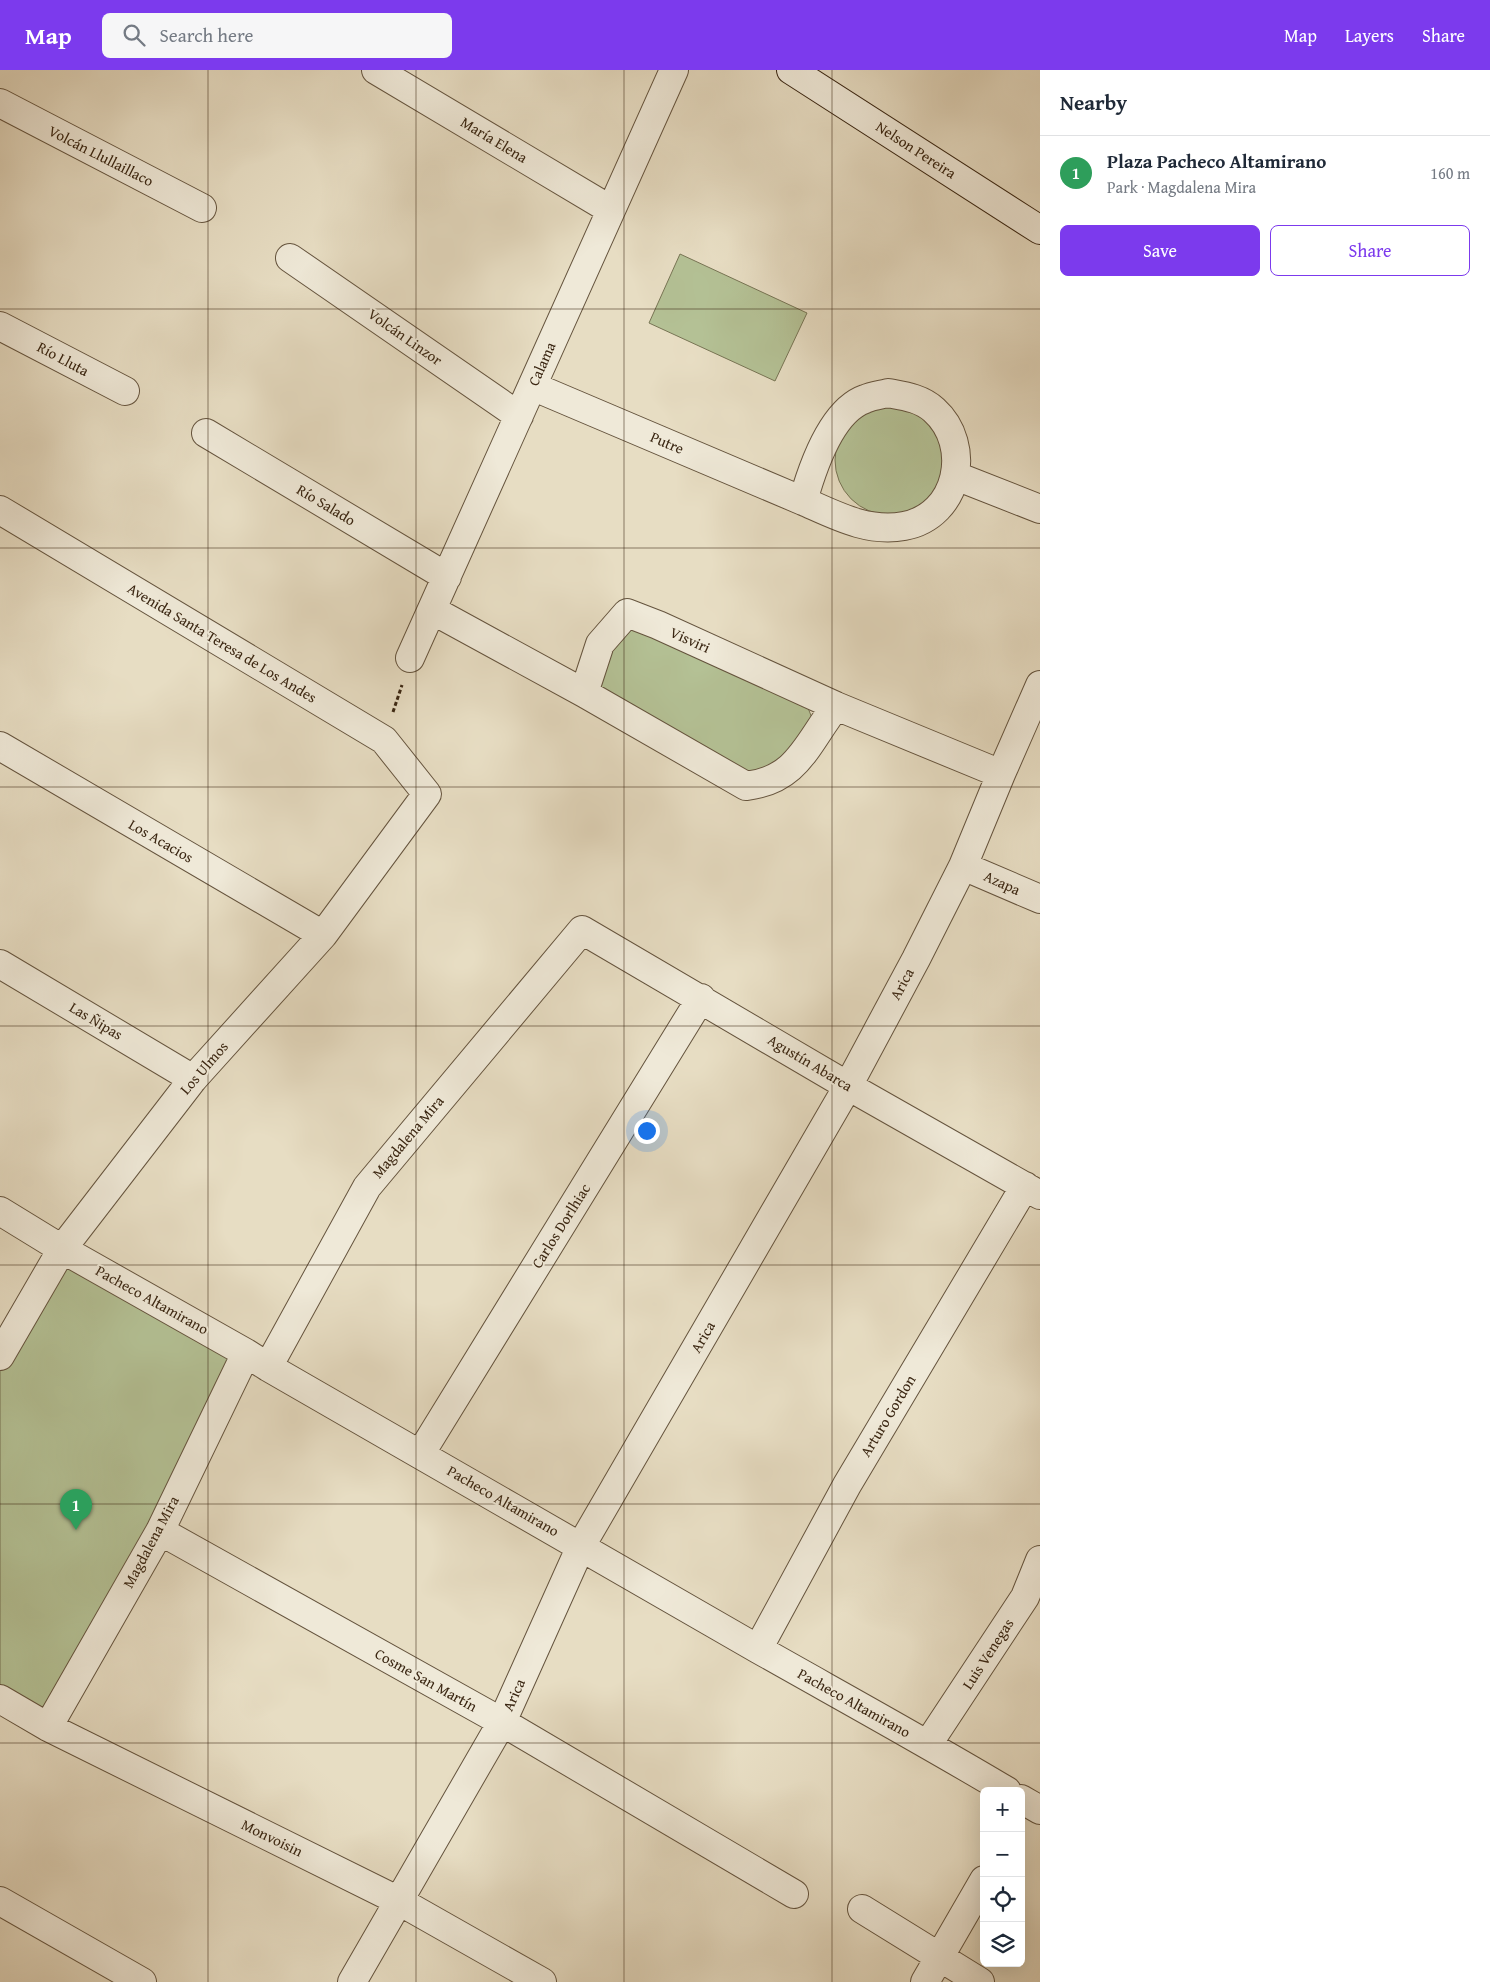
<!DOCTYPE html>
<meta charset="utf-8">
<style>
:root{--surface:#fff;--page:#f6f6f7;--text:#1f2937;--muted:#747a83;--line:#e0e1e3;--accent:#7c3aed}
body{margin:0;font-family:"Gentium Book Plus",serif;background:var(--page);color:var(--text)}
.controls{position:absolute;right:15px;bottom:15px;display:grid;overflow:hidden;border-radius:8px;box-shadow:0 5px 20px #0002}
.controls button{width:45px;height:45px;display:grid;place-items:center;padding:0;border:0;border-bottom:1px solid var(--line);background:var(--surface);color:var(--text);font:25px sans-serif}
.you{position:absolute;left:646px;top:1060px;width:18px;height:18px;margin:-12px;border:4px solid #fff;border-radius:50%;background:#1a73e8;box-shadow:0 0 0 8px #1a73e833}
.badge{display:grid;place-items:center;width:32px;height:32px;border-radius:50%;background:var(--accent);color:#fff;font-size:16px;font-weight:700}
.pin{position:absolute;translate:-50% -41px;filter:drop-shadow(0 1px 2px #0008)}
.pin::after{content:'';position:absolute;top:26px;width:18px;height:15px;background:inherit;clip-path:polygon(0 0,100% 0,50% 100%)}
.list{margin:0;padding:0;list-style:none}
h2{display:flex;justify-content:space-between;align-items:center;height:65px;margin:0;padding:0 20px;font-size:21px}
h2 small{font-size:16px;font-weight:400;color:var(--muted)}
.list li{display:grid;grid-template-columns:32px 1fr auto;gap:15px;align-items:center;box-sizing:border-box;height:75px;padding:0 20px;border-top:1px solid var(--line)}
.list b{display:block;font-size:19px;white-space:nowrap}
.list p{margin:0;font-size:16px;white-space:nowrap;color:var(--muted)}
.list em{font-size:16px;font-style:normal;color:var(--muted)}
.actions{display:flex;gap:10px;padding:15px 20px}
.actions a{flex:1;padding:11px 0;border:1px solid var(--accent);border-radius:8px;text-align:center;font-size:18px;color:var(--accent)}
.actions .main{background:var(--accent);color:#fff}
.icon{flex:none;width:28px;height:28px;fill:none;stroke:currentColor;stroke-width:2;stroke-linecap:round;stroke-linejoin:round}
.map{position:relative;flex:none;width:1040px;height:1912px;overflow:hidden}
header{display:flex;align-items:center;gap:30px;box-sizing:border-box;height:70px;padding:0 25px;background:var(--accent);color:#fff}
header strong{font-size:24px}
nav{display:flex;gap:28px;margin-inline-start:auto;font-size:18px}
.search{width:350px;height:45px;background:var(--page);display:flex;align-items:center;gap:12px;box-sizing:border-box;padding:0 18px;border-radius:8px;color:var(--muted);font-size:19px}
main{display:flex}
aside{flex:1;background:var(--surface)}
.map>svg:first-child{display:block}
.green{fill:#b4c195;stroke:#777454}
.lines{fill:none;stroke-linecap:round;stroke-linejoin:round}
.street-casing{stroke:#65543e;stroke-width:30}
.secondary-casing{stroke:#3a2612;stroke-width:30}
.path{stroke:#3a2612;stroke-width:3;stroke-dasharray:4 2.5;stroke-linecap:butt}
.street{stroke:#efe9d8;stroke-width:28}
.secondary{stroke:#efe9d8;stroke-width:28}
.grid{fill:none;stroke:#3a2612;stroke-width:1;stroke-opacity:0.55}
.labels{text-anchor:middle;stroke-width:4;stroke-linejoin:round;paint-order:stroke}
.street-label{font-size:15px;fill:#3a2612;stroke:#efe9d8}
</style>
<header>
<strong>Map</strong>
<div class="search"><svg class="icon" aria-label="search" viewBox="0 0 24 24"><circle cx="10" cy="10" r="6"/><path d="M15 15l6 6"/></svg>Search here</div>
<nav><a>Map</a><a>Layers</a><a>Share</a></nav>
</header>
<main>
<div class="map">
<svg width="1040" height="1912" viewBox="0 0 1040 1912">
<rect width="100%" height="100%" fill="#e7ddc3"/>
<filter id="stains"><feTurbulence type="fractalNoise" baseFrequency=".004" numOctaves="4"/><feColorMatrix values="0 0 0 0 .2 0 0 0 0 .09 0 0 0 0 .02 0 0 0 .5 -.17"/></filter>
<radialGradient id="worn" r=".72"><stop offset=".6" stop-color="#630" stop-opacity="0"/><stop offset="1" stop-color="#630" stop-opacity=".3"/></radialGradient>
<path class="green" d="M 680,184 L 807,243 L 775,311 L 649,253 Z
M835 390a55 55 0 1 1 110 0a55 55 0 1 1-110 0Z
M 628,554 L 806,633 L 812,648 L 809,676 L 746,716 L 600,617 L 600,574 Z
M 62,1179 L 246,1283 L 48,1657 L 0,1628 L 0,1293 Z"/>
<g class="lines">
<defs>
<path id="street" d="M 376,0 L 611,140
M 0,33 L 202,138
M 290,188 L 519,346
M 0,256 L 125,321
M 532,316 L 803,431
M 888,323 C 904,326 921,328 934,340 C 973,375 959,446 904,456 C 868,463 835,445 803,431 C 812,399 831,341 865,329 C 872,326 880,325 888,323 Z
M 206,363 L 447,507
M 956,406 L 1040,439
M 0,440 L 384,670 L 427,724 L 323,865 L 193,1009 L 62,1179 L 0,1286
M 432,540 L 584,623 L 746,716 C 798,710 807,673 836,636
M 410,588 L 674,0
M 584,623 L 600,574 L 627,543 L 658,555 L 836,636 L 1001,704
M 0,676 L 323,865
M 963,796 L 1040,829
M 0,894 L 193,1009
M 0,1141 L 62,1179 L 246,1283 L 268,1297 C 432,1390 594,1486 758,1579 C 841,1626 925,1672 1007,1721
M 268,1297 L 367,1117 L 582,860 L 848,1016 L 1040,1125
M 421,1383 L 701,928
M 160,1461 L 502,1652 L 794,1824
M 758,1579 L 847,1415 L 1025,1116
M 0,1629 L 48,1657 L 399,1831 L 542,1912
M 48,1657 L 160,1461 L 246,1283
M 928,1674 L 1025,1527 L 1040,1490
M 1021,1729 L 1040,1740
M 0,1831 L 142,1912
M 862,1839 L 980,1912
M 352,1912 L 502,1652 L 581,1476 L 848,1016 L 916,889 L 963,796 L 1001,704 L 1040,615
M 925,1912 L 984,1810"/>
<path id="secondary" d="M 791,0 L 1040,160"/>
</defs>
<use href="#street" class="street-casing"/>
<use href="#secondary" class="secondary-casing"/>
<path class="path" d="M 393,642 L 402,615"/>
<use href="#street" class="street"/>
<use href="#secondary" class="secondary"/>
</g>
<path class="grid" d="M 208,0 L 208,1912M 416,0 L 416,1912M 624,0 L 624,1912M 832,0 L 832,1912M 0,239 L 1040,239M 0,478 L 1040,478M 0,717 L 1040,717M 0,956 L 1040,956M 0,1195 L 1040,1195M 0,1434 L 1040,1434M 0,1673 L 1040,1673"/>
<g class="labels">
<g class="street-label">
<text transform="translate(494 70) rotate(31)" y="5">María Elena</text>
<text transform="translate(916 80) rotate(33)" y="5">Nelson Pereira</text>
<text transform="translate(101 86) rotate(27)" y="5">Volcán Llullaillaco</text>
<text transform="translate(405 267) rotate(35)" y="5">Volcán Linzor</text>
<text transform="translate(63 289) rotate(28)" y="5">Río Lluta</text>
<text transform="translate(542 294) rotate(-66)" y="5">Calama</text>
<text transform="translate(667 373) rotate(23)" y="5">Putre</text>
<text transform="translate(326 435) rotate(31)" y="5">Río Salado</text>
<text transform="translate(690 570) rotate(24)" y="5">Visviri</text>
<text transform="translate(222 573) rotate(31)" y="5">Avenida Santa Teresa de Los Andes</text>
<text transform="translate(161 771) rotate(30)" y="5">Los Acacios</text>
<text transform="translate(1002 813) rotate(24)" y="5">Azapa</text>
<text transform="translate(902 914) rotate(-62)" y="5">Arica</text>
<text transform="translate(96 951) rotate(31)" y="5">Las Ñipas</text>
<text transform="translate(810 993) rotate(31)" y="5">Agustín Abarca</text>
<text transform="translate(204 998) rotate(-49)" y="5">Los Ulmos</text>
<text transform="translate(408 1067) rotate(-50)" y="5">Magdalena Mira</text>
<text transform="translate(561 1156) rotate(-58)" y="5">Carlos Dorlhiac</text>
<text transform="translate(152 1230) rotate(29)" y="5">Pacheco Altamirano</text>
<text transform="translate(703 1267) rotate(-60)" y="5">Arica</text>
<text transform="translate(888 1346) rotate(-59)" y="5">Arturo Gordon</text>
<text transform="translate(503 1431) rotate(30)" y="5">Pacheco Altamirano</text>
<text transform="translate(151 1472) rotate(-62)" y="5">Magdalena Mira</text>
<text transform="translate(988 1584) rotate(-57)" y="5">Luis Venegas</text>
<text transform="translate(426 1610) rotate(29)" y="5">Cosme San Martín</text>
<text transform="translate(514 1625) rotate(-66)" y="5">Arica</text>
<text transform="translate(854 1633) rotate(29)" y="5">Pacheco Altamirano</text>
<text transform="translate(272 1768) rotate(26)" y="5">Monvoisin</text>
</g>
</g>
<rect width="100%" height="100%" filter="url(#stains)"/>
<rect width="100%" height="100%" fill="url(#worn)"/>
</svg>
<div class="controls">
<button>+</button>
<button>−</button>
<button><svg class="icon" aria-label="locate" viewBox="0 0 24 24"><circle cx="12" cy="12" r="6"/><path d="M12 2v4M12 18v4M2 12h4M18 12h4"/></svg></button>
<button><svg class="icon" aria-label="layers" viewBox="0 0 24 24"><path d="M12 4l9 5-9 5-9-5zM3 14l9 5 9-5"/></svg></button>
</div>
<div class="you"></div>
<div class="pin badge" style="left:76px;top:1460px;background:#2e9e5b">1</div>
</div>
<aside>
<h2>Nearby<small></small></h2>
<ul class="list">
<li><span class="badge" style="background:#2e9e5b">1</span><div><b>Plaza Pacheco Altamirano</b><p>Park · Magdalena Mira</p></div><em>160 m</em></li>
</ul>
<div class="actions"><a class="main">Save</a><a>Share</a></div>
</aside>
</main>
